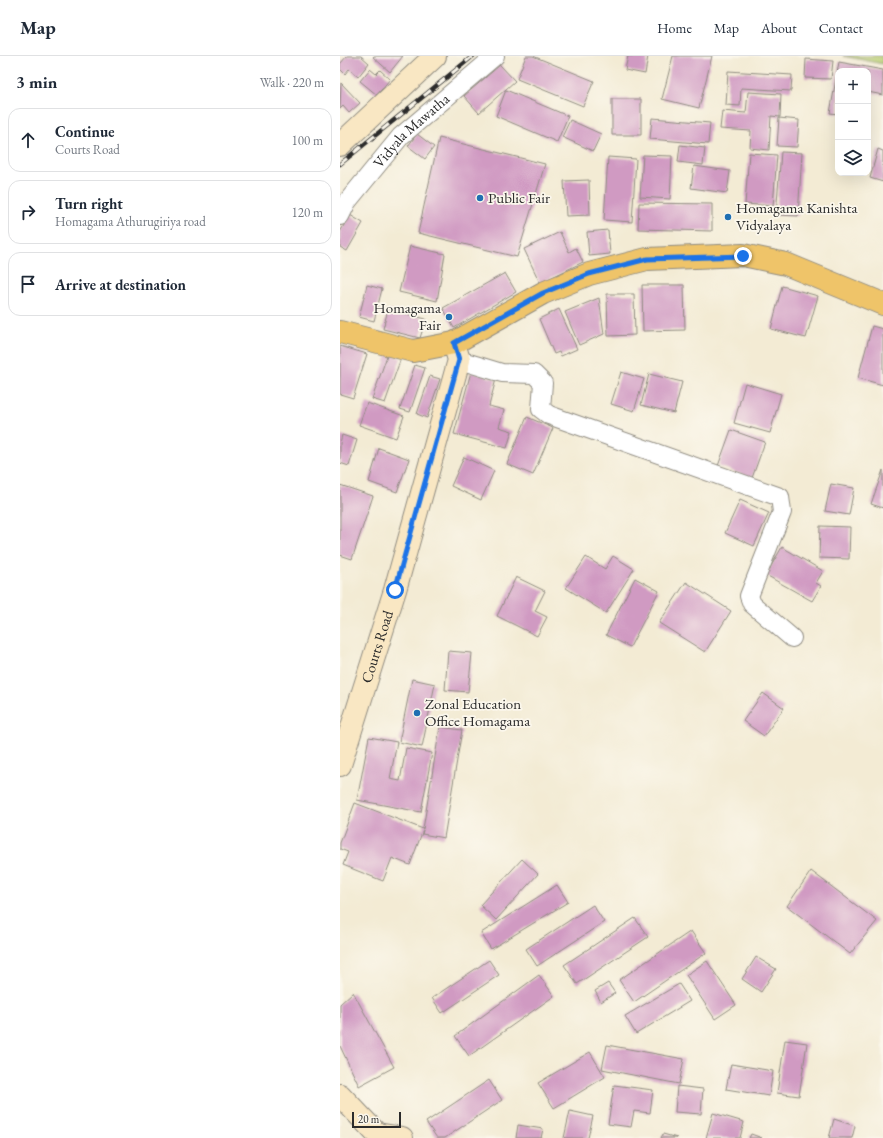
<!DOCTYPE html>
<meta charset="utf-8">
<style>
:root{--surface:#fff;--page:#f6f6f7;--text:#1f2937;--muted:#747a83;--line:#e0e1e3}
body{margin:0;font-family:"EB Garamond",serif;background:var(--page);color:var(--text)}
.controls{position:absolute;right:12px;top:12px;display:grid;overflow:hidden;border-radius:8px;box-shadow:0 4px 16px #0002}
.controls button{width:36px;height:36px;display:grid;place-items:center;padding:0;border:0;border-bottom:1px solid var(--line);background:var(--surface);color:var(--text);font:20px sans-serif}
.scale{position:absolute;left:12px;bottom:10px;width:49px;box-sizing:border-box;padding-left:4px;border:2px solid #2b2b2b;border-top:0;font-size:11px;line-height:14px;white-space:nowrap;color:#2b2b2b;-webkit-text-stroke:3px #fbf7ec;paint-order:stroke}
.stop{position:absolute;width:12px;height:12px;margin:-9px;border:3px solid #1a73e8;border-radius:50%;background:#fff}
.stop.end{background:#1a73e8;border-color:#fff;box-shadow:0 1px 4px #0008}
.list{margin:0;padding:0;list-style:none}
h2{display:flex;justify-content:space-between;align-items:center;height:52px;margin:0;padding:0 16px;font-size:17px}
h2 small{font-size:13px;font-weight:400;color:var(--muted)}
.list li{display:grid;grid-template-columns:26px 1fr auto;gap:12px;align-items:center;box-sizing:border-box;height:64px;margin:0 8px 8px;padding:0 8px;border:1px solid var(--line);border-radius:12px}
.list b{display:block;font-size:15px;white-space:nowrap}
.list p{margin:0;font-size:13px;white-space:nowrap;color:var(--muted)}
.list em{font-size:13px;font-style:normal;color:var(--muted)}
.icon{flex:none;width:22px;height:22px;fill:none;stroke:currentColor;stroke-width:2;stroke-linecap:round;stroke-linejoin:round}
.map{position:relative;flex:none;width:543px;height:1082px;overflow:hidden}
header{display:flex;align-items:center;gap:24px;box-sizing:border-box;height:56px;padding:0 20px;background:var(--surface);border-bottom:1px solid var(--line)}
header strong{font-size:19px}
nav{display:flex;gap:22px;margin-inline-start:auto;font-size:14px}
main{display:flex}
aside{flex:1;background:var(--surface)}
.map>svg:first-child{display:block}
.pitch{fill:#b8cd71;stroke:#727c4e}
.building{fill:#d09ac2}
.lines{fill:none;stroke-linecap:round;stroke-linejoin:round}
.street-casing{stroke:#8f8b80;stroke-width:20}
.secondary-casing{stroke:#8f8b80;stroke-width:24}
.primary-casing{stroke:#8f8b80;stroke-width:24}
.street{stroke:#fff;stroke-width:18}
.secondary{stroke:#f9e7c3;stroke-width:22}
.primary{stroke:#efc469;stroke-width:22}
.rail-casing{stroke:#2b2b2b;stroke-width:4.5}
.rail{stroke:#fbf7ec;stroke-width:3;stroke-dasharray:9;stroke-linecap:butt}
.route{stroke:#1a73e8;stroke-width:5}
.poi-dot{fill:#1f6fb2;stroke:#fbf7ec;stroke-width:1.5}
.labels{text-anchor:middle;stroke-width:3.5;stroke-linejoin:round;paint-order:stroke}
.street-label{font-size:15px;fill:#2b2b2b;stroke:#fbf7ec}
.poi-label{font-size:15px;fill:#2b2b2b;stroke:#fbf7ec;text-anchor:start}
</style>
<header>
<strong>Map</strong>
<nav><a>Home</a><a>Map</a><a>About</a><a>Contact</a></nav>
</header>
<main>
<aside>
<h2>3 min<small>Walk · 220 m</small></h2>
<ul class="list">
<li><svg class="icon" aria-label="ahead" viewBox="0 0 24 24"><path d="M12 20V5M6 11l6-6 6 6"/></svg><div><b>Continue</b><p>Courts Road</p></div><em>100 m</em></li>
<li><svg class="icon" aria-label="right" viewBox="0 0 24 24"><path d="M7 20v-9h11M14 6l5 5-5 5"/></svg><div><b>Turn right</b><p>Homagama Athurugiriya road</p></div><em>120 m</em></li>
<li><svg class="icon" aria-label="arrive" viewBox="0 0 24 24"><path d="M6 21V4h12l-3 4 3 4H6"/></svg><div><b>Arrive at destination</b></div></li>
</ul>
</aside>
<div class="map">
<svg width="543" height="1082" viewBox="0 0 543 1082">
<rect width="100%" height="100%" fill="#fbf7ec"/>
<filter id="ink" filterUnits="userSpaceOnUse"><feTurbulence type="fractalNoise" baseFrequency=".025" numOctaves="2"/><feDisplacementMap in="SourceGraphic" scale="8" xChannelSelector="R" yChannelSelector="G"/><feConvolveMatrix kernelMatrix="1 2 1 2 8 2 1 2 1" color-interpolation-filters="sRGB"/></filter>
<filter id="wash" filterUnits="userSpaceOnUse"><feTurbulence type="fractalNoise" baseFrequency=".012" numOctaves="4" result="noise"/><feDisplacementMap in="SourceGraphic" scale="16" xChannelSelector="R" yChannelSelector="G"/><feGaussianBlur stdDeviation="0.9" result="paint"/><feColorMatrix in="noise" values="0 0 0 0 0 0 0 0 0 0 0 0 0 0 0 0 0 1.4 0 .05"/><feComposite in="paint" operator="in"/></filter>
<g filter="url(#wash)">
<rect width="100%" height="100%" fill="#f3ebd4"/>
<path class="pitch" d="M 503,0 L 543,0 L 543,8 Z"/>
<g id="blocks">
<path class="building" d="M 7,0 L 21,0 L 29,7 L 18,21 L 9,13 L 5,18 L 0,13 L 0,8 Z
M 34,0 L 63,0 L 50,16 L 33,1 Z
M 186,0 L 193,0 L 254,25 L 243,50 L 177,23 Z
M 288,0 L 308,0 L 305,18 L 285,14 Z
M 333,0 L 372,0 L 359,52 L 322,43 Z
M 466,3 L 493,5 L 491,23 L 465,22 Z
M 499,6 L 543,14 L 543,39 L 528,36 L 528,15 L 498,15 L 498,58 L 490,57 Z
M 160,9 L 175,25 L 139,57 L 124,40 Z
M 30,13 L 36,18 L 40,14 L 50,23 L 37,39 L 20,25 Z
M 388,15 L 452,19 L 451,35 L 401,32 L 400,50 L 386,49 Z
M 1,27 L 20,47 L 9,57 L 3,50 L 0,53 Z
M 166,34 L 228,60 L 217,86 L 156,60 Z
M 408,36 L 441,38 L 440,61 L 431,60 L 429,94 L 410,92 L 411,75 L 380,73 L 382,55 L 406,57 Z
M 272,43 L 301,43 L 301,79 L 272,79 Z
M 312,62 L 370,67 L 368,88 L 310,83 Z
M 439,62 L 459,64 L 457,91 L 437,90 Z
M 230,64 L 261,78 L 253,95 L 222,81 Z
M 77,78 L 94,91 L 85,103 L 68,90 Z
M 99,82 L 205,108 L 177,201 L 78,177 Z
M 340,89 L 365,92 L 363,109 L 338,106 Z
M 538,93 L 543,95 L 543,126 L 530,122 Z
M 441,96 L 462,97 L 458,160 L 436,159 Z
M 409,97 L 437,99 L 433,150 L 405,148 Z
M 303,99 L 332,100 L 330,143 L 300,141 Z
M 268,101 L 296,103 L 292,166 L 264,164 Z
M 354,110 L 390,115 L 387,137 L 351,132 Z
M 249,124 L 250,159 L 226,160 L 224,125 Z
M 299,147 L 372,148 L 372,175 L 298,173 Z
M 10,159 L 23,167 L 7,195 L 0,191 L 0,176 Z
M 268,174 L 270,198 L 249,200 L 247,176 Z
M 220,176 L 229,196 L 236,192 L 243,206 L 200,227 L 184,193 Z
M 70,190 L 105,198 L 97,245 L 59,236 Z
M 165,217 L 176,236 L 114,272 L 103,252 Z
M 27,229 L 42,233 L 34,265 L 19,261 Z
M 302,229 L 344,229 L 345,274 L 303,275 Z
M 442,230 L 478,240 L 466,282 L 431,273 Z
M 267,238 L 294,238 L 295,279 L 268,280 Z
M 259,242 L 264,278 L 239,289 L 225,256 Z
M 48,253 L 86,263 L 80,282 L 43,273 Z
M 219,253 L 237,293 L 221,300 L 219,296 L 214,298 L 199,263 Z
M 532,270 L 543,273 L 543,329 L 518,322 Z
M 0,290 L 27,298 L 13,342 L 0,338 Z
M 48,297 L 61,302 L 45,347 L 32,343 Z
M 75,309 L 85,312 L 70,356 L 60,353 Z
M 131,316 L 156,323 L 149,350 L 164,354 L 159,371 L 172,375 L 167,392 L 114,378 Z
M 281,316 L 304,323 L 294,355 L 271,348 Z
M 309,318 L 342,326 L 334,357 L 301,349 Z
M 90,320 L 100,323 L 87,362 L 77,358 Z
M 405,327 L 441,338 L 430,377 L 394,367 Z
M 27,347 L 64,360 L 56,382 L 19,369 Z
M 187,361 L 213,372 L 193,419 L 167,408 Z
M 391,374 L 425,386 L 412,422 L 378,410 Z
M 2,379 L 17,384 L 9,410 L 0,407 L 0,387 Z
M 39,392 L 69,403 L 57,436 L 29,426 Z
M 124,401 L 154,415 L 141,444 L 111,430 Z
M 543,414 L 543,452 L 531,448 Z
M 491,428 L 514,432 L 509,459 L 485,455 Z
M 0,429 L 33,440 L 12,503 L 0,499 Z
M 400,444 L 429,457 L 414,490 L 385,477 Z
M 480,470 L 510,471 L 509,503 L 479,502 Z
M 442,491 L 483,515 L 476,527 L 481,530 L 472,545 L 426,519 Z
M 273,500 L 294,513 L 266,557 L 226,532 L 246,501 L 265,513 Z
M 176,521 L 205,535 L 195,555 L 207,561 L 197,580 L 157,560 Z
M 295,522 L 319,535 L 290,591 L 266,579 Z
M 346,526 L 391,555 L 365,596 L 319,567 Z
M 108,595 L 132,597 L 128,636 L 105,634 Z
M 72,623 L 95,628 L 82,691 L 59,686 Z
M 423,637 L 444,652 L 424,680 L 403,665 Z
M 100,671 L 122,674 L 104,782 L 82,778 L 83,774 L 70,809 L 52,802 L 43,825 L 3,809 L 8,796 L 0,793 L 0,787 L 15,747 L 83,773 Z
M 29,681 L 57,686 L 50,723 L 60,725 L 66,692 L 92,697 L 81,756 L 17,744 Z
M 182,803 L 198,818 L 156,864 L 140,849 Z
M 471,815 L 537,865 L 510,898 L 447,850 Z
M 217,829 L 228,846 L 151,893 L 141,877 Z
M 253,849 L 264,866 L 197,910 L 186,893 Z
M 295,862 L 308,881 L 237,928 L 224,909 Z
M 351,875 L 366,897 L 294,946 L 279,924 Z
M 416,901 L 436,913 L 421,936 L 402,923 Z
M 149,904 L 159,919 L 102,957 L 92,942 Z
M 367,905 L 396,949 L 375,963 L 346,919 Z
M 199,919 L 214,940 L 129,1000 L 115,980 Z
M 268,927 L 275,937 L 261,946 L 255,935 Z
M 339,928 L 350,945 L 296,978 L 285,960 Z
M 13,936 L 54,1011 L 19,1030 L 0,990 L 0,948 Z
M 445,984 L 467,987 L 459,1040 L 437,1037 Z
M 267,989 L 344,1003 L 339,1028 L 262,1013 Z
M 250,996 L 265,1021 L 214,1052 L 198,1027 Z
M 391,1008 L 433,1015 L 429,1040 L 386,1033 Z
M 149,1024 L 162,1044 L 105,1082 L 97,1082 L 86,1066 Z
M 274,1029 L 313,1034 L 310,1057 L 294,1055 L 291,1071 L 268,1068 Z
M 337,1030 L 363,1033 L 361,1058 L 335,1056 Z
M 230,1055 L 253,1060 L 248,1082 L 224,1082 Z
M 373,1057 L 404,1066 L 400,1082 L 366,1082 Z
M 494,1063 L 515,1070 L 512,1082 L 489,1082 Z
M 178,1069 L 203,1073 L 201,1082 L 176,1082 Z
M 323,1078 L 337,1082 L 321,1082 Z
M 411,1078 L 422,1082 L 409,1082 Z"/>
</g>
</g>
<g filter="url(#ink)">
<use href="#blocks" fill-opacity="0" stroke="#8f8b80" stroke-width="1"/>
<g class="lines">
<defs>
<g id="street">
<path id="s1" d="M 0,160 L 7,146 L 61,80 L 155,0"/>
<path d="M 119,304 L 162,317 L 194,318 L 203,327 L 201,353 L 209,359 L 440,441 L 442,456 L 409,540 L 412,548 L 452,582"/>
</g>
<g id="secondary">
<path d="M 0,89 L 95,0"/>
<path id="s2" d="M 0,709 L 55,534 L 119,304 L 114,287"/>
<path d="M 0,1039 L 37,1078 L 62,1082"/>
</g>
<path id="primary" d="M 0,276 L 73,295 L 114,287 L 203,237 L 249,218 L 307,203 L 403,199 L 446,208 L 543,248"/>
</defs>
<use href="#street" class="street-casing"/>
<use href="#secondary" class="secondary-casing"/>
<use href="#primary" class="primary-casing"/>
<use href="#street" class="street"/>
<use href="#secondary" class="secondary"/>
<use href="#primary" class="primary"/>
<defs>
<path id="rail" d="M 0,108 L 133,0"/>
</defs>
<use href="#rail" class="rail-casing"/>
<use href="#rail" class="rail"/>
</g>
</g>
<g class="lines" filter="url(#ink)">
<path class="route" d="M 55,534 L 119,304 L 114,287 L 203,237 L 249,218 L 307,203 L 403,200"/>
</g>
<g class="poi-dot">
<circle cx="140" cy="142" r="4"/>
<circle cx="388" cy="161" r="4"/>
<circle cx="109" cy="261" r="4"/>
<circle cx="77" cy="657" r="4"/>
</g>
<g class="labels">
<g class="street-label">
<text dy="5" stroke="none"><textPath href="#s1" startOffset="112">Vidyala Mawatha</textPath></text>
<text dy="5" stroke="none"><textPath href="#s2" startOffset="124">Courts Road</textPath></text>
</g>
<g class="poi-label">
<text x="148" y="147">Public Fair</text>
<text x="396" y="157">Homagama Kanishta<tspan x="396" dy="17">Vidyalaya</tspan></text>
<text x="101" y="257" text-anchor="end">Homagama<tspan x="101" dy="17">Fair</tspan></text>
<text x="85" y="653">Zonal Education<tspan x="85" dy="17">Office Homagama</tspan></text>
</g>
</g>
</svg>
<div class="controls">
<button>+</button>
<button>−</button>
<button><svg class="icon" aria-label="layers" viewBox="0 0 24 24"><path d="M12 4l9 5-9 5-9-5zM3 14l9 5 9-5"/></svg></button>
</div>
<div class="scale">20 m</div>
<div class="stop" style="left:55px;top:534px"></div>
<div class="stop end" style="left:403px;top:200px"></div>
</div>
</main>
